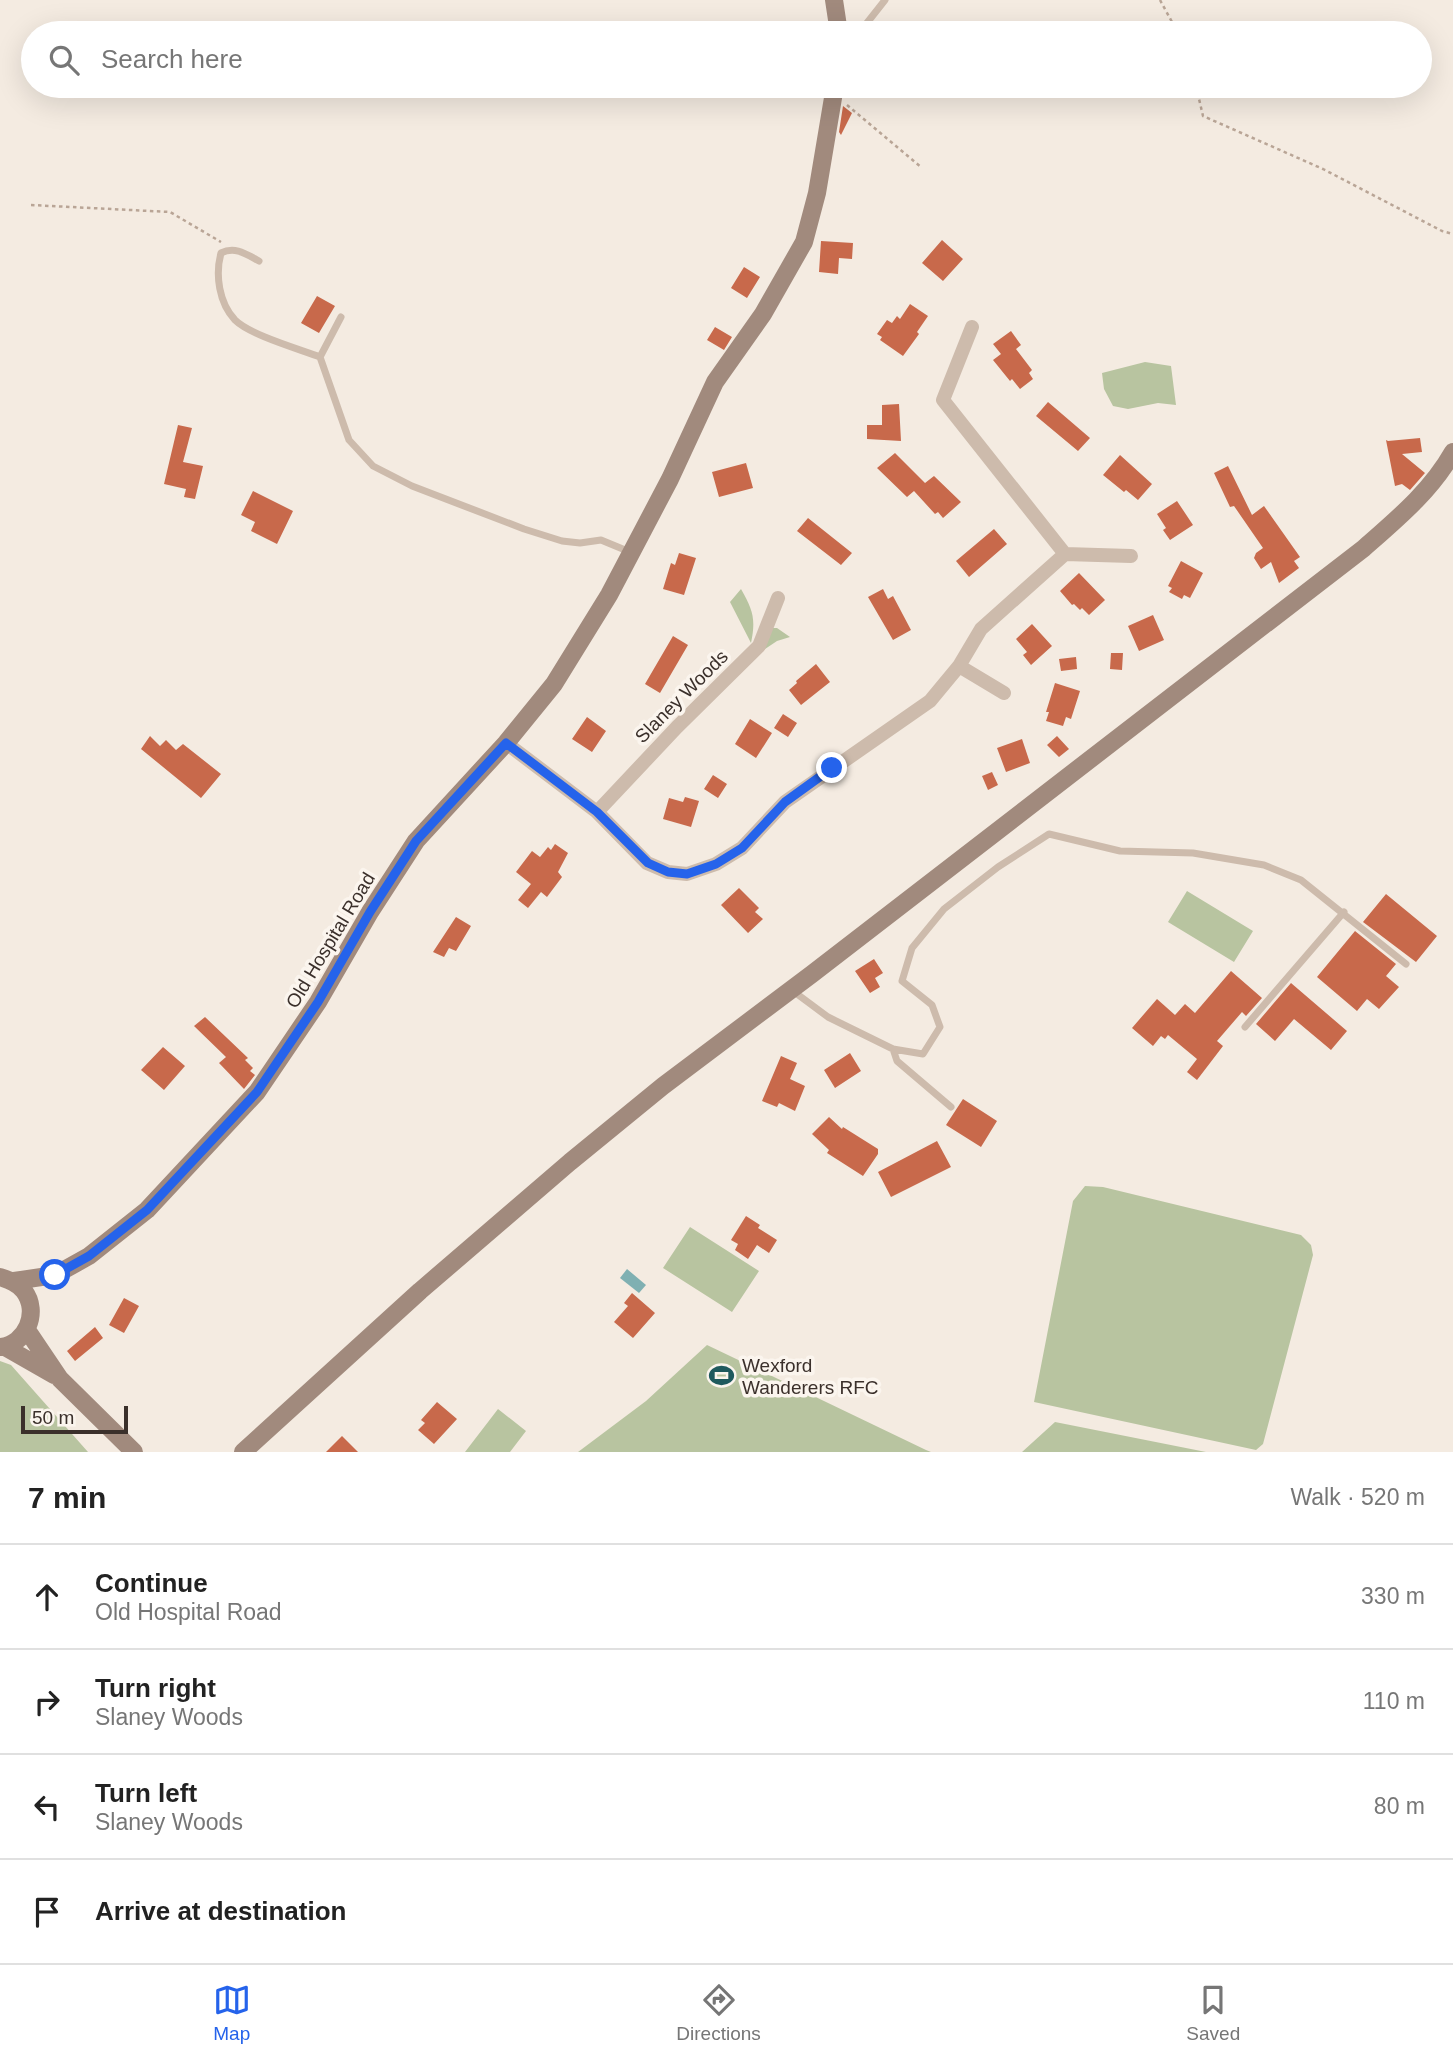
<!DOCTYPE html>
<meta charset="utf-8">
<style>
:root{--surface:#fff;--page:#f6f6f6;--text:#222;--muted:#767676;--line:#e0e0e0;--accent:#2563eb}
body{margin:0;font-family:Arial,sans-serif;background:var(--page);color:var(--text)}
.scale{position:absolute;left:21px;bottom:18px;width:107px;box-sizing:border-box;padding-left:7px;border:4px solid #3b302b;border-top:0;font-size:19px;line-height:24px;white-space:nowrap;color:#3b302b;-webkit-text-stroke:5px #fbf5ee;paint-order:stroke}
.stop{position:absolute;width:21px;height:21px;margin:-16px;border:5px solid #2563eb;border-radius:50%;background:#fff}
.stop.end{background:#2563eb;border-color:#fff;box-shadow:0 2px 7px #0008}
.list{margin:0;padding:0;list-style:none}
h2{display:flex;justify-content:space-between;align-items:center;height:91px;margin:0;padding:0 28px;font-size:30px}
h2 small{font-size:23px;font-weight:400;color:var(--muted)}
.list li{display:grid;grid-template-columns:46px 1fr auto;gap:21px;align-items:center;box-sizing:border-box;height:105px;padding:0 28px;border-top:2px solid var(--line)}
.list b{display:block;font-size:26px;white-space:nowrap}
.list p{margin:0;font-size:23px;white-space:nowrap;color:var(--muted)}
.list em{font-size:23px;font-style:normal;color:var(--muted)}
.icon{flex:none;width:38px;height:38px;fill:none;stroke:currentColor;stroke-width:2;stroke-linecap:round;stroke-linejoin:round}
.map{position:relative;flex:none;width:1453px;height:1452px;overflow:hidden}
.search{position:absolute;background:var(--surface);box-shadow:0 7px 28px #0002;left:21px;right:21px;top:21px;height:77px;display:flex;align-items:center;gap:18px;box-sizing:border-box;padding:0 24px;border-radius:38px;color:var(--muted);font-size:26px}
.sheet{height:511px;background:var(--surface)}
nav{display:flex;justify-content:space-around;align-items:center;box-sizing:border-box;height:98px;border-top:2px solid var(--line);background:var(--surface);font-size:19px;color:var(--muted)}
nav a{display:grid;justify-items:center;gap:4px}
nav .on{color:var(--accent)}
.map>svg:first-child{display:block}
.green{fill:#b8c4a0}
.water{fill:#7fb0b2}
.building{fill:#c8694b}
.lines{fill:none;stroke-linecap:round;stroke-linejoin:round}
.path{stroke:#b9a596;stroke-width:2.5;stroke-dasharray:3.5 3.5;stroke-linecap:butt}
.lane{stroke:#cdbbac;stroke-width:7}
.street{stroke:#cdbbac;stroke-width:14}
.secondary{stroke:#a18a7d;stroke-width:18}
.route{stroke:#2563eb;stroke-width:9}
.labels{text-anchor:middle;stroke-width:7;stroke-linejoin:round;paint-order:stroke}
.street-label{font-size:19px;fill:#3b302b;stroke:#fbf5ee}
.poi-label{font-size:19px;fill:#3b302b;stroke:#fbf5ee;text-anchor:start}
</style>
<div class="map">
<svg width="1453" height="1452" viewBox="0 0 1453 1452">
<rect width="100%" height="100%" fill="#f4ebe1"/>
<path class="green" d="M 1145,362 L 1171,366 L 1176,405 L 1158,403 L 1128,409 L 1113,406 L 1104,389 L 1102,373 Z
M 741,589 C 753,610 756,619 751,643 L 730,602 Z
M 772,628 L 777,628 L 790,637 L 777,641 L 762,651 Z
M 1187,891 L 1253,931 L 1234,962 L 1168,922 Z
M 1085,1186 L 1103,1187 L 1301,1235 L 1311,1245 L 1313,1255 L 1263,1444 L 1256,1450 L 1034,1402 L 1073,1201 Z
M 690,1227 L 759,1271 L 732,1312 L 663,1268 Z
M 707,1345 L 926,1450 L 931,1452 L 578,1452 L 646,1401 Z
M 0,1361 L 11,1365 L 88,1452 L 0,1452 Z
M 498,1409 L 526,1431 L 510,1452 L 465,1452 Z
M 1055,1422 L 1206,1452 L 1022,1452 Z"/>
<path class="water" d="M 627,1269 L 646,1285 L 639,1293 L 620,1278 Z"/>
<path class="building" d="M 843,106 L 852,113 L 841,135 L 839,132 Z
M 942,240 L 963,259 L 943,281 L 922,263 Z
M 821,241 L 853,243 L 852,259 L 839,258 L 838,274 L 819,272 Z
M 744,267 L 760,277 L 747,298 L 731,288 Z
M 317,296 L 335,306 L 319,333 L 301,323 Z
M 910,304 L 928,316 L 917,332 L 919,334 L 903,356 L 880,340 L 882,337 L 877,334 L 887,320 L 892,323 L 897,316 L 900,319 Z
M 715,327 L 732,337 L 724,350 L 707,340 Z
M 1011,331 L 1021,345 L 1016,349 L 1032,370 L 1029,373 L 1033,379 L 1020,389 L 1012,379 L 1010,381 L 993,360 L 1001,354 L 993,344 Z
M 1048,402 L 1090,438 L 1078,451 L 1036,416 Z
M 899,404 L 901,441 L 867,439 L 867,425 L 882,425 L 882,405 Z
M 178,425 L 192,428 L 183,462 L 203,466 L 195,499 L 184,497 L 186,489 L 164,484 Z
M 1420,438 L 1422,452 L 1402,454 L 1425,473 L 1410,490 L 1402,484 L 1395,486 L 1386,440 L 1388,441 Z
M 895,453 L 925,483 L 934,476 L 961,502 L 943,518 L 938,512 L 935,514 L 914,491 L 907,497 L 877,468 Z
M 1120,455 L 1152,484 L 1138,500 L 1126,490 L 1124,492 L 1103,475 Z
M 746,463 L 753,488 L 719,497 L 712,472 Z
M 1228,466 L 1252,515 L 1264,506 L 1300,557 L 1294,561 L 1299,568 L 1279,583 L 1271,562 L 1261,569 L 1254,558 L 1256,553 L 1263,548 L 1234,506 L 1230,507 L 1214,473 Z
M 253,491 L 293,511 L 277,544 L 251,531 L 255,522 L 241,515 Z
M 1177,501 L 1193,525 L 1170,540 L 1163,530 L 1166,528 L 1157,514 Z
M 808,518 L 852,553 L 841,565 L 797,531 Z
M 994,529 L 1007,544 L 969,577 L 956,561 Z
M 679,553 L 696,558 L 684,595 L 663,589 L 671,563 L 675,565 Z
M 1181,561 L 1203,573 L 1190,598 L 1184,595 L 1182,599 L 1169,592 L 1172,588 L 1168,586 Z
M 1079,573 L 1105,600 L 1089,615 L 1082,608 L 1080,610 L 1074,604 L 1072,605 L 1060,591 Z
M 883,589 L 888,599 L 893,596 L 911,630 L 893,640 L 868,597 Z
M 1153,615 L 1164,640 L 1139,651 L 1128,626 Z
M 1032,624 L 1052,646 L 1031,665 L 1023,655 L 1027,652 L 1016,639 Z
M 673,636 L 688,645 L 660,693 L 645,684 Z
M 1111,653 L 1123,653 L 1122,670 L 1110,669 Z
M 1076,657 L 1077,669 L 1061,671 L 1059,659 Z
M 816,664 L 830,682 L 801,705 L 789,690 L 797,683 L 796,681 Z
M 1055,683 L 1080,691 L 1071,719 L 1066,717 L 1063,726 L 1046,721 L 1049,712 L 1046,712 Z
M 783,714 L 797,723 L 788,737 L 774,728 Z
M 587,717 L 606,731 L 592,752 L 572,739 Z
M 750,719 L 772,733 L 756,758 L 735,744 Z
M 150,736 L 160,746 L 166,740 L 176,750 L 183,744 L 221,774 L 201,798 L 141,749 Z
M 1057,736 L 1069,749 L 1059,757 L 1047,745 Z
M 1022,739 L 1030,763 L 1006,772 L 997,748 Z
M 992,772 L 998,785 L 988,790 L 982,776 Z
M 713,775 L 727,784 L 718,798 L 704,789 Z
M 685,797 L 699,801 L 691,827 L 663,819 L 669,798 L 683,802 Z
M 555,844 L 568,853 L 558,872 L 562,877 L 547,897 L 541,892 L 528,908 L 518,900 L 531,884 L 516,872 L 532,851 L 540,857 L 548,847 L 551,850 Z
M 739,888 L 759,908 L 755,912 L 763,919 L 748,933 L 721,905 Z
M 1386,894 L 1437,936 L 1416,962 L 1363,922 Z
M 456,917 L 471,926 L 456,951 L 449,948 L 444,957 L 433,952 Z
M 1355,931 L 1396,964 L 1386,976 L 1399,987 L 1379,1009 L 1367,999 L 1357,1011 L 1317,977 Z
M 874,959 L 883,973 L 875,978 L 880,987 L 870,993 L 855,971 Z
M 1231,971 L 1262,998 L 1246,1016 L 1242,1012 L 1217,1041 L 1223,1046 L 1197,1080 L 1187,1072 L 1197,1059 L 1168,1035 L 1165,1039 L 1161,1036 L 1153,1046 L 1132,1028 L 1157,999 L 1175,1015 L 1185,1004 L 1195,1013 Z
M 1291,983 L 1347,1031 L 1331,1050 L 1294,1019 L 1275,1041 L 1256,1024 Z
M 205,1017 L 248,1058 L 245,1060 L 253,1068 L 250,1071 L 255,1075 L 244,1089 L 219,1063 L 226,1057 L 194,1026 Z
M 163,1047 L 185,1066 L 164,1090 L 141,1070 Z
M 850,1053 L 861,1071 L 835,1088 L 824,1070 Z
M 781,1056 L 797,1063 L 790,1079 L 805,1086 L 795,1111 L 779,1103 L 777,1107 L 762,1101 Z
M 963,1099 L 997,1121 L 981,1147 L 946,1125 Z
M 829,1117 L 842,1129 L 843,1127 L 878,1149 L 878,1154 L 863,1176 L 827,1153 L 829,1150 L 812,1134 Z
M 937,1141 L 951,1167 L 891,1197 L 878,1172 Z
M 746,1216 L 760,1225 L 758,1228 L 777,1240 L 769,1253 L 757,1245 L 748,1259 L 735,1250 L 738,1244 L 731,1240 Z
M 632,1293 L 655,1313 L 633,1338 L 614,1322 L 628,1306 L 624,1303 Z
M 124,1298 L 139,1306 L 124,1333 L 109,1325 Z
M 95,1327 L 103,1338 L 75,1361 L 67,1351 Z
M 437,1402 L 457,1419 L 434,1444 L 418,1430 L 425,1423 L 421,1420 Z
M 342,1436 L 358,1452 L 326,1452 Z"/>
<g class="lines">
<path class="path" d="M 1160,0 L 1178,33
M 1196,86 L 1203,116 L 1323,169 L 1442,231 L 1453,234
M 847,105 L 921,167
M 31,205 L 170,212 L 221,242"/>
<path class="lane" d="M 859,33 L 885,0
M 259,261 C 246,254 235,246 221,253 C 215,275 219,303 235,320 C 250,335 299,349 320,357
M 341,317 L 320,357 L 349,440 L 373,466 L 412,486 L 524,529 L 562,541 L 580,543 L 601,540 L 630,552
M 793,991 L 828,1017 L 893,1049 L 923,1054 L 940,1027 L 932,1005 L 902,981 L 912,948 L 944,909 L 998,867 L 1049,834 L 1120,851 L 1193,853 L 1264,865 L 1301,880 L 1406,964
M 1245,1027 L 1344,912
M 893,1049 L 897,1061 L 951,1107"/>
<path class="street" d="M 1065,554 L 1131,556
M 959,666 L 1004,693
M 506,743 L 597,812 L 647,863 L 668,872 L 687,874 L 716,864 L 742,848 L 785,802 L 930,701 L 959,666 L 981,629 L 1065,554 L 943,400 L 972,327
M 597,812 L 677,727 L 759,646 L 778,598"/>
<path class="secondary" d="M 834,0 L 839,33
M 0,1277 C 9,1280 18,1283 24,1291 C 40,1312 26,1345 0,1347
M 14,1281 L 55,1275 L 89,1256 L 147,1210 L 257,1092 L 318,1002 L 370,912 L 416,841 L 506,743 L 554,684 L 609,595 L 670,479 L 715,382 L 763,314 L 804,242 L 817,193 L 835,86
M 27,1330 L 60,1379 L 134,1452
M 5,1347 L 54,1375
M 243,1452 L 420,1291 L 570,1162 L 663,1086 L 812,974 L 1364,548 C 1397,519 1431,491 1453,452"/>
</g>
<g class="lines">
<path class="route" d="M 55,1275 L 89,1256 L 147,1210 L 257,1092 L 318,1002 L 370,912 L 416,841 L 506,743 L 597,812 L 648,863 L 668,872 L 687,874 L 716,864 L 742,848 L 785,802 L 832,768"/>
</g>
<defs>
<symbol id="stadium-bare" viewBox="-9 -9 18 18"><path d="M0-5a6.5 5 0 1 0 0 10a6.5 5 0 1 0 0-10ZM-3.5-1.8h7v3.6h-7Z" fill="#1f5a5e" stroke="#fbf5ee" stroke-width="2.5" paint-order="stroke"/></symbol>
</defs>
<g fill-rule="evenodd">
<use href="#stadium-bare" x="704" y="1358" width="35" height="35"/>
</g>
<g class="labels">
<g class="street-label">
<text transform="translate(681 696) rotate(-45)" y="7">Slaney Woods</text>
<text transform="translate(330 940) rotate(-59)" y="7">Old Hospital Road</text>
</g>
<g class="poi-label">
<text x="742" y="1372">Wexford<tspan x="742" dy="22">Wanderers RFC</tspan></text>
</g>
</g>
</svg>
<div class="scale">50 m</div>
<div class="stop" style="left:55px;top:1275px"></div>
<div class="stop end" style="left:832px;top:768px"></div>
<div class="search"><svg class="icon" aria-label="search" viewBox="0 0 24 24"><circle cx="10" cy="10" r="6"/><path d="M15 15l6 6"/></svg>Search here</div>
</div>
<section class="sheet">
<h2>7 min<small>Walk · 520 m</small></h2>
<ul class="list">
<li><svg class="icon" aria-label="ahead" viewBox="0 0 24 24"><path d="M12 20V5M6 11l6-6 6 6"/></svg><div><b>Continue</b><p>Old Hospital Road</p></div><em>330 m</em></li>
<li><svg class="icon" aria-label="right" viewBox="0 0 24 24"><path d="M7 20v-9h11M14 6l5 5-5 5"/></svg><div><b>Turn right</b><p>Slaney Woods</p></div><em>110 m</em></li>
<li><svg class="icon" aria-label="left" viewBox="0 0 24 24"><path d="M17 20v-9H6M10 6l-5 5 5 5"/></svg><div><b>Turn left</b><p>Slaney Woods</p></div><em>80 m</em></li>
<li><svg class="icon" aria-label="arrive" viewBox="0 0 24 24"><path d="M6 21V4h12l-3 4 3 4H6"/></svg><div><b>Arrive at destination</b></div></li>
</ul>
</section>
<nav>
<a class="on"><svg class="icon" aria-label="map" viewBox="0 0 24 24"><path d="M3 6l6-2 6 2 6-2v14l-6 2-6-2-6 2zM9 4v14M15 6v14"/></svg>Map</a>
<a><svg class="icon" aria-label="directions" viewBox="0 0 24 24"><path d="M12 3l9 9-9 9-9-9zM9 14v-3h6M13 9l2 2-2 2"/></svg>Directions</a>
<a><svg class="icon" aria-label="saved" viewBox="0 0 24 24"><path d="M7 4h10v16l-5-4-5 4z"/></svg>Saved</a>
</nav>
